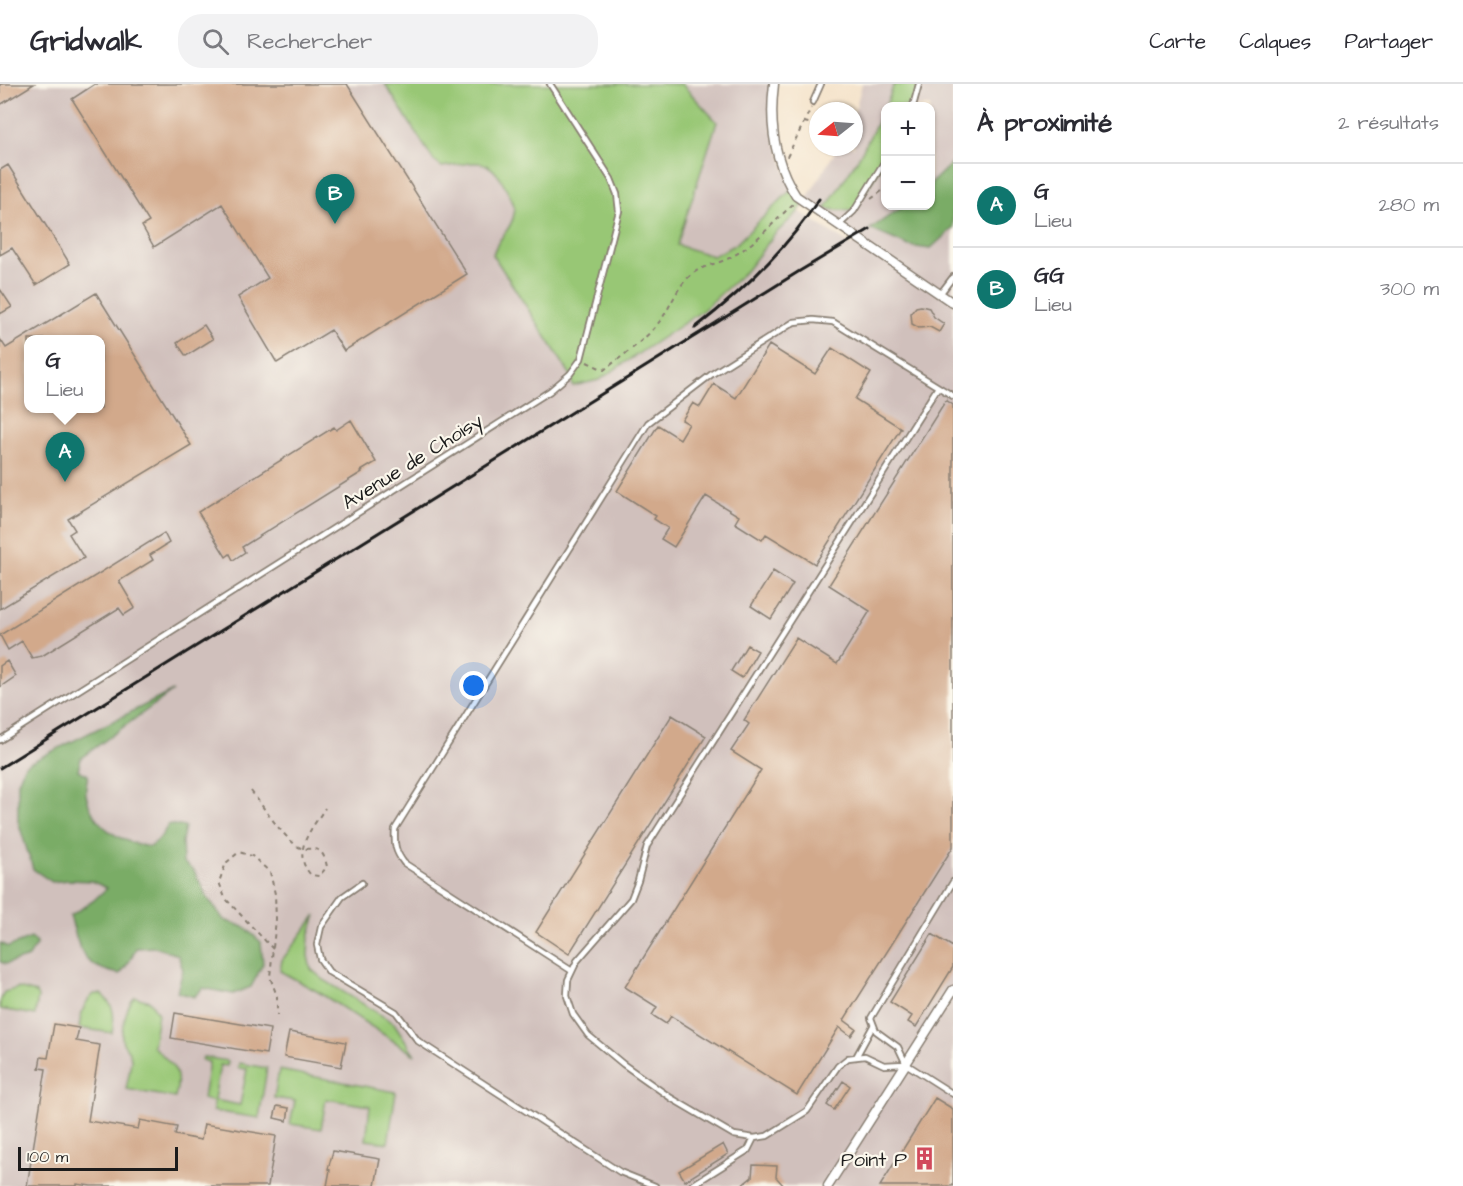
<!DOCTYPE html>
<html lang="fr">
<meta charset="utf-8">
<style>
:root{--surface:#fff;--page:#f2f2f3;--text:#2b2b33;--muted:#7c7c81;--line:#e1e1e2;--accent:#0f766e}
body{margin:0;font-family:"Architects Daughter",sans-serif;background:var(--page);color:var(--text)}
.controls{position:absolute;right:18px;top:18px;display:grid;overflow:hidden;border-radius:12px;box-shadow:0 2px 4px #0004}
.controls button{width:54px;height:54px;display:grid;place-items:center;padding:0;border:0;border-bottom:2px solid var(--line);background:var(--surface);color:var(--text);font:30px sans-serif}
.compass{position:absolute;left:809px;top:18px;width:54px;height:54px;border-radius:50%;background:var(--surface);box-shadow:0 2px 4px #0004;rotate:253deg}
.scale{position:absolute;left:18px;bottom:15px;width:160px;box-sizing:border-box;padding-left:6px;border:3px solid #1c1c1c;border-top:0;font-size:16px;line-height:21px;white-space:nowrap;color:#1c1c1c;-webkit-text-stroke:4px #fbf7ec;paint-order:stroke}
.you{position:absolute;left:474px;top:602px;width:21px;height:21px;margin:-15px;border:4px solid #fff;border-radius:50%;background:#1a73e8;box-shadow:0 0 0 9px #1a73e833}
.badge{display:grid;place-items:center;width:39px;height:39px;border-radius:50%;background:var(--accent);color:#fff;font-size:20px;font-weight:700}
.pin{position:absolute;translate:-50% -50px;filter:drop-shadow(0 2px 3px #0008)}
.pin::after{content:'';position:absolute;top:32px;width:21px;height:18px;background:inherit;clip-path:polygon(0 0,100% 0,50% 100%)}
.popup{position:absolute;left:24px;top:251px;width:81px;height:78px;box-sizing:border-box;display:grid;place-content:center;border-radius:12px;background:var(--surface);filter:drop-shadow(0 2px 4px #0005);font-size:20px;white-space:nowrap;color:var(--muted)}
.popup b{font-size:22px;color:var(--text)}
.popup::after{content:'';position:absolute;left:50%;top:100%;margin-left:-12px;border:12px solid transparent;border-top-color:var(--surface)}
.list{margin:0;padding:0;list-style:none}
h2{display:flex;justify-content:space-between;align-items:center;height:78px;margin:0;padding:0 24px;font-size:26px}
h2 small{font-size:20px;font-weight:400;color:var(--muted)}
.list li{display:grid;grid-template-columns:39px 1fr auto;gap:18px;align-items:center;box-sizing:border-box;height:84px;padding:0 24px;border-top:2px solid var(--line)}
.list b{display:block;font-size:22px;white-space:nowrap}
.list p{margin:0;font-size:20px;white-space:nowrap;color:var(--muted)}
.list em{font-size:20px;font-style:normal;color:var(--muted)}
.icon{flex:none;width:33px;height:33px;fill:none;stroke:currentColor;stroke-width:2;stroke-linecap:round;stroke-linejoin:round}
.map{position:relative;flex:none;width:953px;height:1102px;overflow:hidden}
header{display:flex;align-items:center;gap:36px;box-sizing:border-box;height:84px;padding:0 30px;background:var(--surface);border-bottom:2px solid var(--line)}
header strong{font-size:28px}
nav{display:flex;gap:33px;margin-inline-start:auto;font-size:21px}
.search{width:420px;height:54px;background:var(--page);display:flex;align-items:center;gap:15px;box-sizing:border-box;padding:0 21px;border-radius:24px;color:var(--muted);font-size:22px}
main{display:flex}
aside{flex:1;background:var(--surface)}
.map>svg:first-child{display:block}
.industrial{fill:#d0c0bc;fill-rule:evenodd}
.green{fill:#98c775;stroke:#5a7248;stroke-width:1.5}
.forest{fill:#7aac66;stroke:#4b6441;stroke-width:1.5}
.building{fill:#d2a98b;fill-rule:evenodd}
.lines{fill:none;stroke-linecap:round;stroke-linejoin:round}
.service-casing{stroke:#887e72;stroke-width:8}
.minor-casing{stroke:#887e72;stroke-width:11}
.path{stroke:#887e72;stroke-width:2;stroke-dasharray:4.5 4.5;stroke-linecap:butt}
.service{stroke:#fff;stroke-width:4.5}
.minor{stroke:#fff;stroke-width:8}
.rail{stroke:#1c1c1c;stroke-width:3}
.labels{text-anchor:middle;stroke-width:4.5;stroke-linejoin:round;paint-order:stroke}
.street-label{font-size:20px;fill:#1c1c1c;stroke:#fbf7ec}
.poi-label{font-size:20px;fill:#1c1c1c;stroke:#fbf7ec;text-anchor:end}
</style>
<header>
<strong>Gridwalk</strong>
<div class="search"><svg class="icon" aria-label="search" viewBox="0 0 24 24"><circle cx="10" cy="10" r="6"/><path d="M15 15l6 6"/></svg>Rechercher</div>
<nav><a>Carte</a><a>Calques</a><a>Partager</a></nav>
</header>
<main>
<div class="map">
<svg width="953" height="1102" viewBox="0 0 953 1102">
<rect width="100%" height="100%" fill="#fbf7ec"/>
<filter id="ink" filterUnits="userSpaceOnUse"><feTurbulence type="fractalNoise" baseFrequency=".0167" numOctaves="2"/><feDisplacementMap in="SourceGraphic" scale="12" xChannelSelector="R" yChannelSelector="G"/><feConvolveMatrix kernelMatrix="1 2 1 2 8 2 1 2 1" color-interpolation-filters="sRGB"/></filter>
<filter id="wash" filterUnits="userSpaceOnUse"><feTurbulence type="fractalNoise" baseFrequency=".008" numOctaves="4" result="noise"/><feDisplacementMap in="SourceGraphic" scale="24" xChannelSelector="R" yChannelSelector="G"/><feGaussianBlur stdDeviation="1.35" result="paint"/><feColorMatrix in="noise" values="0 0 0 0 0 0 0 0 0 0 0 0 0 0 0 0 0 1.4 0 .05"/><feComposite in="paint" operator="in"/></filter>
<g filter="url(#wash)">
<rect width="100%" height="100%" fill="#f4e1c7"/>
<path class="industrial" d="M 0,0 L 774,0 L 772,46 L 792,105 L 735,161 L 713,172 L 677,161 L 599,296 L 702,227 L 725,208 L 747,186 L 774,151 L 799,127 L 852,162 L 856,153 L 804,119 L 838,63 L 854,63 L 854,30 L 862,0 L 953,0 L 953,1102 L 0,1102 ZM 886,22 L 930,22 L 930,122 L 886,122 ZM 29,255 L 101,255 L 101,324 L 29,324 Z"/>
<path class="green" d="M 385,0 L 682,0 L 717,38 L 677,161 L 713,172 L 735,161 L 792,105 L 804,119 L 799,127 L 774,151 L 747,186 L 702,227 L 599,296 L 573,302 L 570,290 L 493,171 C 496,155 512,146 514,130 C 516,122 511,115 508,108 C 489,69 477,79 442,83 L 434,77 Z
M 894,0 L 919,0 L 913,22 L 886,22 Z
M 885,24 L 885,75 L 854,127 L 825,125 L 859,73 Z
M 316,831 L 309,852 L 308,872 L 311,885 L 324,896 L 394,939 L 415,971 L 320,909 L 280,887 L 282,876 Z
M 18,904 L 36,909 L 38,913 L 35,931 L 0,925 L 0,918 L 4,908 Z
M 94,910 L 101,910 C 115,921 115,932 112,949 L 79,944 C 81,930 83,919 94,910 Z
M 135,913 L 150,917 L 158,930 L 153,962 C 171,981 183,984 175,1014 L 126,1005 C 128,996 130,985 131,976 C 131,967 126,965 123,959 C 119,949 127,920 135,913 Z
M 203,973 L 228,977 L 227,982 L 220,981 L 214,1016 L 240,1021 L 247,985 L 238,984 L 239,979 L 267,984 L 259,1034 L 213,1027 L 214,1018 L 203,1015 L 209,978 L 202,976 Z
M 279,986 L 396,1008 L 388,1059 L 366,1056 L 370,1022 L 326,1015 L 321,1045 L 290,1040 L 295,1017 L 274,1014 Z"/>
<path class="forest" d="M 953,78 L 953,144 L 930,165 L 909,162 L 870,145 L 904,122 L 930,122 L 931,99 Z
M 173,607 L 81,674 L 78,686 L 88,691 C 87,697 85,704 86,710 C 92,742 119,758 150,763 L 160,754 L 169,740 L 185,743 L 182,757 L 183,778 L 194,787 L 207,813 L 224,836 L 244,843 L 261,858 L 263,880 L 251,903 L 233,910 L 203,904 L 194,913 L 177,908 L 183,886 L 178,871 L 155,863 L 136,864 L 129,878 L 120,890 C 79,882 81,867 70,832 L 93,817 L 107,804 L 91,797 L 68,796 L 52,798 L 33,785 L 18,737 L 18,698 L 25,681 Z
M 31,854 L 37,859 L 29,873 L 6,880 L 0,878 L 0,859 L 8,863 Z"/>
<g id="blocks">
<path class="building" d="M 0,0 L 34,0 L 0,21 Z
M 95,0 L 347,0 L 467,190 L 344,267 L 331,246 L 277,279 L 238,213 L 268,194 L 222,120 L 154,163 L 142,142 L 149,138 L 72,15 Z
M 8,81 L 70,180 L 36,201 L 12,164 L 0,171 L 0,86 Z
M 0,205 L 12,223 L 0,230 Z
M 96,209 L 191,361 L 68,435 L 75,446 L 69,450 L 84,474 L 0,525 L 0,255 L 6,264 ZM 29,255 L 101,255 L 101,324 L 29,324 Z
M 921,222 L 929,224 L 934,233 L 944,240 L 939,248 L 930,243 L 919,244 L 912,240 L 911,229 L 916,223 Z
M 204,241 L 213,255 L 186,272 L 177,259 Z
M 769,261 L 815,290 L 832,264 L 871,289 L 855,315 L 901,344 L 815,480 L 766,450 L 762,456 L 735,439 L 739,432 L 706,412 L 674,463 L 661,455 L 668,444 L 654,435 L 656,432 L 617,407 L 658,341 L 680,355 L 689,340 L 682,336 L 693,319 L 700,323 L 714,300 L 736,314 Z
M 946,316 L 953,321 L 953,763 L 844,936 L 856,945 L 851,952 L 839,943 L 797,1011 L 671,932 L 666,940 L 652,931 L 657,923 L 625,903 L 761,686 L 731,667 L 749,640 L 744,636 L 796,554 L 837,580 L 870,527 L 829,501 Z
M 351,336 L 376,378 L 361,387 L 362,388 L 242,463 L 245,468 L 233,476 L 230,470 L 226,473 L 198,428 L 334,343 L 336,346 Z
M 164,449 L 169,459 L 150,471 L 153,476 L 119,497 L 135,524 L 124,531 L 119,524 L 42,572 L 32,574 L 22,557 L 8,566 L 0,551 Z
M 773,487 L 793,500 L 771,535 L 751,522 Z
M 747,561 L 758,567 L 742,594 L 731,587 Z
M 7,577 L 16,592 L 0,603 L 0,582 Z
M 672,631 L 706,652 L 569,870 L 536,848 Z
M 932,850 L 953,863 L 953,883 L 916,943 L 908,938 L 912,932 L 890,918 Z
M 175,929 L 270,945 L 266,970 L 171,954 Z
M 54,940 L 79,944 L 76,957 L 100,961 L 88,1037 L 138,1045 L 140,1036 L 177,1043 L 175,1051 L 201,1056 L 204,1040 L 276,1052 L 268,1102 L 91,1102 L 77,1100 L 77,1102 L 27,1102 L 46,985 L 39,984 L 41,973 L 48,974 Z
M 289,948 L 346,958 L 341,983 L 284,973 Z
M 843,997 L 850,1002 L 834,1026 L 827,1021 Z
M 935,1014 L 953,1025 L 953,1102 L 880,1102 Z
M 277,1022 L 289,1024 L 287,1037 L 274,1034 Z
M 723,1060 L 728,1070 L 685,1097 L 679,1087 Z
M 333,1067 L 380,1075 L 375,1102 L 327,1102 L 330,1086 L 328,1085 Z
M 753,1081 L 777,1082 L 776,1093 L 784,1102 L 741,1102 L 752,1093 Z"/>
</g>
</g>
<g filter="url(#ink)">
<use href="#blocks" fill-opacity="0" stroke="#887e72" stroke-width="1.5"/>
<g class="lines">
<defs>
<path id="service" d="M 813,18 L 821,0
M 913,22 L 919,0
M 839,141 L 854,127 L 886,75
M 940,210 L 953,193
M 0,656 L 550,307 L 570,290 L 581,275 L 619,127 L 617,110 L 611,95 L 550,0
M 953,798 L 871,934 L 876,947 L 898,963 L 906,980 L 953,1010
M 362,799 L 342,813 L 321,843 L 317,861 L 320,875 L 329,888 L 396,928 L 418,957 L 620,1088 L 655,1102
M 572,887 L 404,779 C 395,767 394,760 395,745 L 648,339 L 712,290 L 794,238 L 813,236 L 833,238 L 953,312
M 856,973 L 873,942
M 904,980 L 884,981 L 865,972 L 848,974 L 838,982 L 807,1027 L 767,1052 L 754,1054 L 734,1051 L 671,1014 L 623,980 L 588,951 L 573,930 L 567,912 L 568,896 L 577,877 L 631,815 L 638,797 L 647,762 L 938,303
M 691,1102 L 748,1066 L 754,1054"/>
<path id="minor" d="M 774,0 C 769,39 774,78 796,112 L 953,219
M 828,1102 L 953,906"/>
</defs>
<use href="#service" class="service-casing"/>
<use href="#minor" class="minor-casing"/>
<path class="path" d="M 804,38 L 818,41
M 787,73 L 811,24
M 871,115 L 886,104
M 587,278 L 604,286 C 623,271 646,256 660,237 C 671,223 677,202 691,191 C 702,181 720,180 733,172 C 756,159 774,138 793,120
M 251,707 C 265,725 279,748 297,762 C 308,770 322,755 327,783 L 319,792 L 311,791 C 290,768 312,745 325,724
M 273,865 L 225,814 L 219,798 L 226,779 L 239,768 L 252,772 L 270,788 L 275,810 L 276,835 L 270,893 L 277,912 L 277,931"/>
<use href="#service" class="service"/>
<use href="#minor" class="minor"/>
<path class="rail" d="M 695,244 C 743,207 786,166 819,115
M 0,684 L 798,188 L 870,145"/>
</g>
</g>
<defs>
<symbol id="building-bare" viewBox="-9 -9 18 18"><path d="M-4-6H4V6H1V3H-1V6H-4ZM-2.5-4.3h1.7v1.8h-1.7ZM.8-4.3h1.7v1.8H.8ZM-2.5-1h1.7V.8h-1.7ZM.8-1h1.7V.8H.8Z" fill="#d1495b" stroke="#fbf7ec" stroke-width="2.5" paint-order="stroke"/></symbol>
</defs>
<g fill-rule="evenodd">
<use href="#building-bare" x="908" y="1058" width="33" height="33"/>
</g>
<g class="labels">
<g class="street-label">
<text transform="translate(412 377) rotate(-32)" y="7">Avenue de Choisy</text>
</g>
<g class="poi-label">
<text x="907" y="1082">Point P</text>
</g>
</g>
</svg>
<div class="controls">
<button>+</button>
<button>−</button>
</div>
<svg class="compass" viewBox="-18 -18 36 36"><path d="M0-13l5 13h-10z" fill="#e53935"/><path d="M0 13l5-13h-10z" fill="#7c7c81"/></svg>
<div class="scale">100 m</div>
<div class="you"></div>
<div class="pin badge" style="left:65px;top:398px">A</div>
<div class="popup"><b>G</b>Lieu</div>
<div class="pin badge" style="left:335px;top:140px">B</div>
</div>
<aside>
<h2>À proximité<small>2 résultats</small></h2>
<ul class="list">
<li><span class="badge">A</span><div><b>G</b><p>Lieu</p></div><em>280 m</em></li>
<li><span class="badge">B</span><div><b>GG</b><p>Lieu</p></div><em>300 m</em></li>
</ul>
</aside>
</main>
